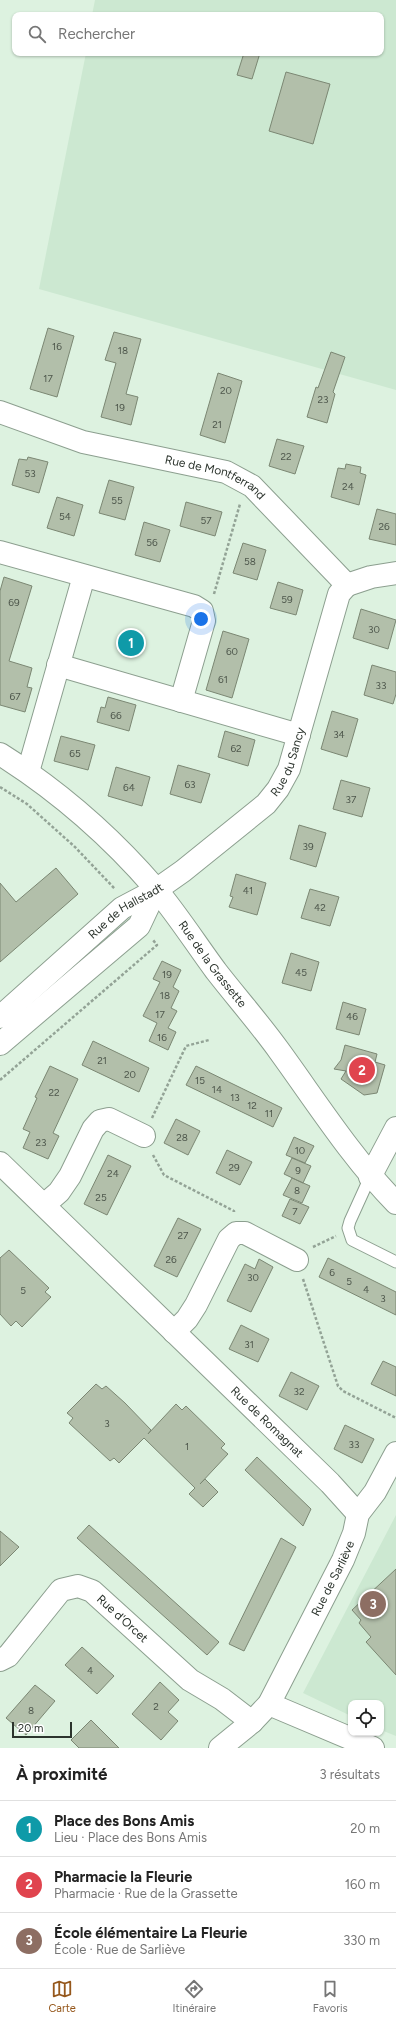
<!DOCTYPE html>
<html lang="fr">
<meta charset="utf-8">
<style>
:root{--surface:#fff;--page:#f2f2f2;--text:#222;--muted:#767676;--line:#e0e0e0;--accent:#95571b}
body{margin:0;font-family:Figtree,sans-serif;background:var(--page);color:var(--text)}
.controls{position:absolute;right:12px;bottom:12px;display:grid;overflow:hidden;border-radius:8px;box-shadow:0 1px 3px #0004}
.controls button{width:36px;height:36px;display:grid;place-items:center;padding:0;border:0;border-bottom:1px solid var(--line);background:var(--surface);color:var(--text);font:20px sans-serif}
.scale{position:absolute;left:12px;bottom:10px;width:60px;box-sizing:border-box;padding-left:4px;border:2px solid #2c342d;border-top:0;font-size:11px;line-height:14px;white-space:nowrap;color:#2c342d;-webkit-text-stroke:3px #fff;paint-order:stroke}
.you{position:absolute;left:201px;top:619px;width:14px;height:14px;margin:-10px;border:3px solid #fff;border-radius:50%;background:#1a73e8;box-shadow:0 0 0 6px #1a73e833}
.badge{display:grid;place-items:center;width:26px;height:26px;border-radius:50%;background:var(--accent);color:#fff;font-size:13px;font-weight:700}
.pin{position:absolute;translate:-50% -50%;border:2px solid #fff;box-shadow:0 1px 4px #0006}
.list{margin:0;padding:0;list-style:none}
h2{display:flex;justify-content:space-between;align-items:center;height:52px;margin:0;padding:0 16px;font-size:17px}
h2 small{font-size:13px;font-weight:400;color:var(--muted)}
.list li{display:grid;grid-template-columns:26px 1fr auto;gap:12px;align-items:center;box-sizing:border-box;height:56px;padding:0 16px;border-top:1px solid var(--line)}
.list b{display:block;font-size:15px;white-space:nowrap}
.list p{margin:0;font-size:13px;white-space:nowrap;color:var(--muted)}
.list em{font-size:13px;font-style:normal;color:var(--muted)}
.icon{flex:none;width:22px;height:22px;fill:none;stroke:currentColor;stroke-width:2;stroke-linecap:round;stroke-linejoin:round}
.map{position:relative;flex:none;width:396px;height:1748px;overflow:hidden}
.search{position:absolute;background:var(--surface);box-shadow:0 1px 3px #0004;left:12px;right:12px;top:12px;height:44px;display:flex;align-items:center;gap:10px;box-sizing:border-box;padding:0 14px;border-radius:8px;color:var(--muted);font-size:15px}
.sheet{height:220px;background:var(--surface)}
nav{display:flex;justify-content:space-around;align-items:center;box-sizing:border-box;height:56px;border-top:1px solid var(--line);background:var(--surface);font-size:11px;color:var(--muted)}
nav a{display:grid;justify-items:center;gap:2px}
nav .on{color:var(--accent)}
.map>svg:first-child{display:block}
.built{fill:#cce8d1}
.building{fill:#b2bfaa;stroke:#7b8773}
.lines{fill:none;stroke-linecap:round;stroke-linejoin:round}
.service-casing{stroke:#8c9f8f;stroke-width:13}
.minor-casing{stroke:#8c9f8f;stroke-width:24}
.path{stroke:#93a396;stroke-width:2.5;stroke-dasharray:3 2;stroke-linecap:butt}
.service{stroke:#fff;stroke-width:11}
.minor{stroke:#fff;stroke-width:22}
.labels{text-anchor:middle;stroke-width:3;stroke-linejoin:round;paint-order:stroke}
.number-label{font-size:10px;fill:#4e574c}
.street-label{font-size:12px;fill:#2c342d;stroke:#fff}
</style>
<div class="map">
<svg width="396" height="1748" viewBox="0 0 396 1748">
<rect width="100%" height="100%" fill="#ddf2e0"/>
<path class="built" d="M 95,0 L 396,0 L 396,390 L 39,289 L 86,53 L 381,53 L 381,15 L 92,15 Z
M 396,1515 L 396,1736 L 381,1730 L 381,1703 L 351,1703 L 351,1716 L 303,1693 Z"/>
<path class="building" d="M 244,53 L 260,53 L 252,79 L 237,75 Z
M 286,72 L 330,84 L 313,144 L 269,131 Z
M 48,328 L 74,336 L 57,397 L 30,389 Z
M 114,332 L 141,339 L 126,394 L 138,397 L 131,425 L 101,417 L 116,363 L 105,360 Z
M 331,352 L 345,357 L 333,392 L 335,394 L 327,423 L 307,417 L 316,387 L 318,388 Z
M 218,373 L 242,381 L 225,443 L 200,435 Z
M 277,439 L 304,446 L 295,474 L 269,466 Z
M 28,457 L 48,462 L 39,493 L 12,485 L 19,459 L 27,460 Z
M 346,464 L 361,467 L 360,473 L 366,475 L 359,505 L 331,497 L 338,468 L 345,469 Z
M 109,480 L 134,487 L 125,520 L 99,513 Z
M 57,497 L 83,505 L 74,536 L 47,528 Z
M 186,502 L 222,512 L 215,536 L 180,526 Z
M 377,509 L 396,514 L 396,545 L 369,539 Z
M 144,522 L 170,530 L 160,562 L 135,555 Z
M 243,543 L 266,550 L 257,580 L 233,573 Z
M 4,577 L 32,586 L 9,661 L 32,668 L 27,687 L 32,688 L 25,712 L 0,705 L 0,591 Z
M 278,582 L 303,590 L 296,615 L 270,608 Z
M 361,609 L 396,620 L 388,649 L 353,638 Z
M 223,631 L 249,639 L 232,698 L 206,690 Z
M 372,665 L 396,672 L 396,694 L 393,704 L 364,695 Z
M 108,697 L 136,705 L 129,731 L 97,722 L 101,707 L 105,708 Z
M 332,711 L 358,719 L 347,757 L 321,749 Z
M 225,731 L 255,740 L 248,766 L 218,757 Z
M 61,736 L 95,745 L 88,770 L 54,761 Z
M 178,765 L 210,774 L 201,803 L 170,794 Z
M 116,767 L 150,777 L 142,806 L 108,796 Z
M 341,780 L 370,788 L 362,817 L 333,809 Z
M 299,825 L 326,833 L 316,867 L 290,859 Z
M 56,868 L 78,894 L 0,962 L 0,883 L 16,902 Z
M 236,874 L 266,883 L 257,915 L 229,907 L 233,897 L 230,896 Z
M 310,889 L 339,897 L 330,926 L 301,918 Z
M 291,953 L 319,962 L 311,991 L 282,983 Z
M 162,961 L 181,970 L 173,987 L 179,991 L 171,1008 L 177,1011 L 168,1028 L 176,1032 L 168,1050 L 149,1041 L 157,1023 L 143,1016 L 160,982 L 153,979 Z
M 343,1002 L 366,1009 L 359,1035 L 336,1029 Z
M 93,1041 L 149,1068 L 139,1092 L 82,1065 Z
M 345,1045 L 377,1054 L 375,1062 L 385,1065 L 377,1093 L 364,1095 L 341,1079 L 346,1071 L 334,1069 L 341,1060 Z
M 50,1066 L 78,1079 L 53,1133 L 59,1136 L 48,1159 L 23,1148 L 30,1132 L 23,1129 L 37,1098 L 35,1097 Z
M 196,1066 L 282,1108 L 273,1127 L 186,1085 Z
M 176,1119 L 200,1131 L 188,1155 L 164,1143 Z
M 294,1137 L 314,1146 L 305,1163 L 286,1155 Z
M 227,1150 L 252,1162 L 240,1185 L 216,1173 Z
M 108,1155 L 131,1166 L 107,1215 L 84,1204 Z
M 292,1158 L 311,1166 L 303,1183 L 284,1174 Z
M 292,1178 L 310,1186 L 302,1203 L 283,1195 Z
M 290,1199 L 309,1207 L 300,1224 L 282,1216 Z
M 178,1218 L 201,1229 L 177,1277 L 154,1266 Z
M 9,1250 L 49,1288 L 45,1292 L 51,1297 L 22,1327 L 16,1321 L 11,1326 L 0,1314 L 0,1258 Z
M 328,1258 L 396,1292 L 396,1315 L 319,1277 Z
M 259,1259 L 273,1267 L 251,1312 L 227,1301 L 245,1264 L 255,1269 Z
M 241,1325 L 269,1339 L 258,1362 L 229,1349 Z
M 383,1361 L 396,1367 L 396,1396 L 371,1384 Z
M 291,1372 L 319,1386 L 307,1410 L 279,1396 Z
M 96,1384 L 102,1389 L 106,1386 L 125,1403 L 151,1430 L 148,1434 L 176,1404 L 182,1410 L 186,1406 L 225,1444 L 221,1448 L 228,1454 L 200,1484 L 205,1479 L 218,1492 L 203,1507 L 189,1494 L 195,1488 L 144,1438 L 119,1463 L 114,1458 L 110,1461 L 69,1423 L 73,1418 L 67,1413 Z
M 345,1425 L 374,1439 L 362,1463 L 334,1449 Z
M 257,1457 L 311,1509 L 303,1526 L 245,1470 Z
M 89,1525 L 219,1642 L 207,1655 L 77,1538 Z
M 0,1531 L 19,1547 L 0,1566 Z
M 281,1538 L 296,1547 L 244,1651 L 229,1644 Z
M 396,1569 L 396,1675 L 366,1642 L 371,1637 L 359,1623 L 361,1620 L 352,1610 Z
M 82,1647 L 114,1676 L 97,1694 L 65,1665 Z
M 160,1682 L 179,1700 L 168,1712 L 178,1721 L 161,1740 L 132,1714 Z
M 35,1685 L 55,1701 L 26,1735 L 6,1718 Z
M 91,1720 L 119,1748 L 79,1748 L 71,1740 Z"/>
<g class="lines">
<defs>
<path id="service" d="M 370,1177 L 350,1221 L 348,1228 L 352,1240 L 396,1262"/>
<g id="minor">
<path id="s1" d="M 0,412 L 83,442 L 226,472 L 252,486 L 347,585"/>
<path d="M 0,552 L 194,606 L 202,611 L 204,621 L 181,701"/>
<path d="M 347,585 L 371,577 L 396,573"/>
<path d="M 58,665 L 299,735"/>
<path id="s2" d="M 0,754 C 57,790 111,837 155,888 C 177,914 196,944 216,971 C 237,998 260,1024 280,1052 C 317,1103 352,1158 396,1203"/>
<path d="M 28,772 L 84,576"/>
<path id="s3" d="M 0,1017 L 122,908 L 156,890 L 183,871 L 266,804 L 278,789 L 289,769 L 339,594 L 347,585"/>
<path d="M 0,1044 L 139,926 L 156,890"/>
<path id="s4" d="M 0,1163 L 330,1483 L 358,1514"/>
<path d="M 370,1177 L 396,1128"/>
<path d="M 44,1205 L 59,1192 L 70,1176 L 93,1129 L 100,1121 L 109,1119 L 144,1136"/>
<path d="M 174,1332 L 187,1319 L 196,1305 L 229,1239 L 236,1233 L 245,1233 L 297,1260"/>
<path id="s5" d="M 0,1660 L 8,1656 L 61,1590 L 78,1586 L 92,1591 L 190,1680 L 222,1699 L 252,1722"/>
<path d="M 269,1704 L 373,1748"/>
<path id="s6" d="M 220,1748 L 252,1722 L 269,1704 L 343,1560 L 354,1533 L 358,1514 L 375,1492 L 396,1453"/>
</g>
</defs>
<use href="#service" class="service-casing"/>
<use href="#minor" class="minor-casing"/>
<path class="path" d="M 214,594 L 240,504
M 0,787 L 27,804 L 75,847 L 115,889
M 0,1080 L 157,945 L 153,940
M 152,1118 L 186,1046 L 209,1040
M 153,1155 L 164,1175 L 234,1211 L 234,1212
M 313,1247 L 336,1236
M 303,1279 L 338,1386 L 343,1391 L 396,1418"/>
<use href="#service" class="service"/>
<use href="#minor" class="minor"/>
</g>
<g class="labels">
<g class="number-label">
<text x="57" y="350">16</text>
<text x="123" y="354">18</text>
<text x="48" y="382">17</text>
<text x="226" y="394">20</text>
<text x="323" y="403">23</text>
<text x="120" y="411">19</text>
<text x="217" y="428">21</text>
<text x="286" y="460">22</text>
<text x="30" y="477">53</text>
<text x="348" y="490">24</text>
<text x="117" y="504">55</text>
<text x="65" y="520">54</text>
<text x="206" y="524">57</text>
<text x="384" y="530">26</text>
<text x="152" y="546">56</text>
<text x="250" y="565">58</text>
<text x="287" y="603">59</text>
<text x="14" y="606">69</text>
<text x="374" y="633">30</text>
<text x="232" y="655">60</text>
<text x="223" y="683">61</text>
<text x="381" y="689">33</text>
<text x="15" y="700">67</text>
<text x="116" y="719">66</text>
<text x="339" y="738">34</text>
<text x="236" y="752">62</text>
<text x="75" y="757">65</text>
<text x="190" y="788">63</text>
<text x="129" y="791">64</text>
<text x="351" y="803">37</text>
<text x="308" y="850">39</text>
<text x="248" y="894">41</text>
<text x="320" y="911">42</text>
<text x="301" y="976">45</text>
<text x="167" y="978">19</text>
<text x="165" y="999">18</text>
<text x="160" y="1018">17</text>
<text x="352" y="1020">46</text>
<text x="162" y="1041">16</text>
<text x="102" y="1064">21</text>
<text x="130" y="1078">20</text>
<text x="200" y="1084">15</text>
<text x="217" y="1093">14</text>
<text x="54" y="1096">22</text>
<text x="235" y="1101">13</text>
<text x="252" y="1109">12</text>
<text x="269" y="1117">11</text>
<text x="182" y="1141">28</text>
<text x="41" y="1146">23</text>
<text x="300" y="1154">10</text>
<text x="234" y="1171">29</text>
<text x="298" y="1174">9</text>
<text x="113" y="1177">24</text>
<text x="297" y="1194">8</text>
<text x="101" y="1201">25</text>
<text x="295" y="1215">7</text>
<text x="183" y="1239">27</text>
<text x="171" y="1263">26</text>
<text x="332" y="1276">6</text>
<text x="253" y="1281">30</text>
<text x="349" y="1285">5</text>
<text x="366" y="1293">4</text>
<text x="23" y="1294">5</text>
<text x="383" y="1302">3</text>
<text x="249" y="1348">31</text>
<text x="299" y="1395">32</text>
<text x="107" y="1427">3</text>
<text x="354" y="1448">33</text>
<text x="187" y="1450">1</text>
<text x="90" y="1674">4</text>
<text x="156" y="1710">2</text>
<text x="31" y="1714">8</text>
</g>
<g class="street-label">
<text dy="4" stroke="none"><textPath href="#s1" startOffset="226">Rue de Montferrand</textPath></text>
<text dy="4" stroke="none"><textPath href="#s3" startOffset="390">Rue du Sancy</textPath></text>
<text dy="4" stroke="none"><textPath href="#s3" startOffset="165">Rue de Hallstadt</textPath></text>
<text dy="4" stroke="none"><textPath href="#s2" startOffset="301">Rue de la Grassette</textPath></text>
<text dy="4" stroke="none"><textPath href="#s4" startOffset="372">Rue de Romagnat</textPath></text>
<text dy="4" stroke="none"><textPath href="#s6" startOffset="207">Rue de Sarliève</textPath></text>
<text dy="4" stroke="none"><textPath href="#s5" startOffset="167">Rue d'Orcet</textPath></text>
</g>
</g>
</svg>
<div class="controls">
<button><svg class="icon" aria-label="locate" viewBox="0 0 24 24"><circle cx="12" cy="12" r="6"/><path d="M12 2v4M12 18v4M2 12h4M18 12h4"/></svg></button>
</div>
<div class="scale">20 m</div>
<div class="you"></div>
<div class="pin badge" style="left:131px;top:643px;background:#0f9aa8">1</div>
<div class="pin badge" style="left:362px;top:1070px;background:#e0444e">2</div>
<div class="pin badge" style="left:373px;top:1604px;background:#8d6e63">3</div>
<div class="search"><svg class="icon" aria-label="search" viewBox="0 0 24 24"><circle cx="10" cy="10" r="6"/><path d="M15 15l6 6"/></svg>Rechercher</div>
</div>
<section class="sheet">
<h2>À proximité<small>3 résultats</small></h2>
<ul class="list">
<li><span class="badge" style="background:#0f9aa8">1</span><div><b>Place des Bons Amis</b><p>Lieu · Place des Bons Amis</p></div><em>20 m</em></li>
<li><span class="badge" style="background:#e0444e">2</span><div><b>Pharmacie la Fleurie</b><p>Pharmacie · Rue de la Grassette</p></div><em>160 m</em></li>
<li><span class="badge" style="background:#8d6e63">3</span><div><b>École élémentaire La Fleurie</b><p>École · Rue de Sarliève</p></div><em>330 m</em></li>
</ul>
</section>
<nav>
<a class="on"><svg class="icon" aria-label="map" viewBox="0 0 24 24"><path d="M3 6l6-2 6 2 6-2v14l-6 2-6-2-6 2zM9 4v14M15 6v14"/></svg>Carte</a>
<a><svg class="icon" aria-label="directions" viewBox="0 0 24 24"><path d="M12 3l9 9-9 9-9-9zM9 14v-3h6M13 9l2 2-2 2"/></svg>Itinéraire</a>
<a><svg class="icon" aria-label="saved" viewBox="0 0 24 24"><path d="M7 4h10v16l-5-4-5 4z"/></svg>Favoris</a>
</nav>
